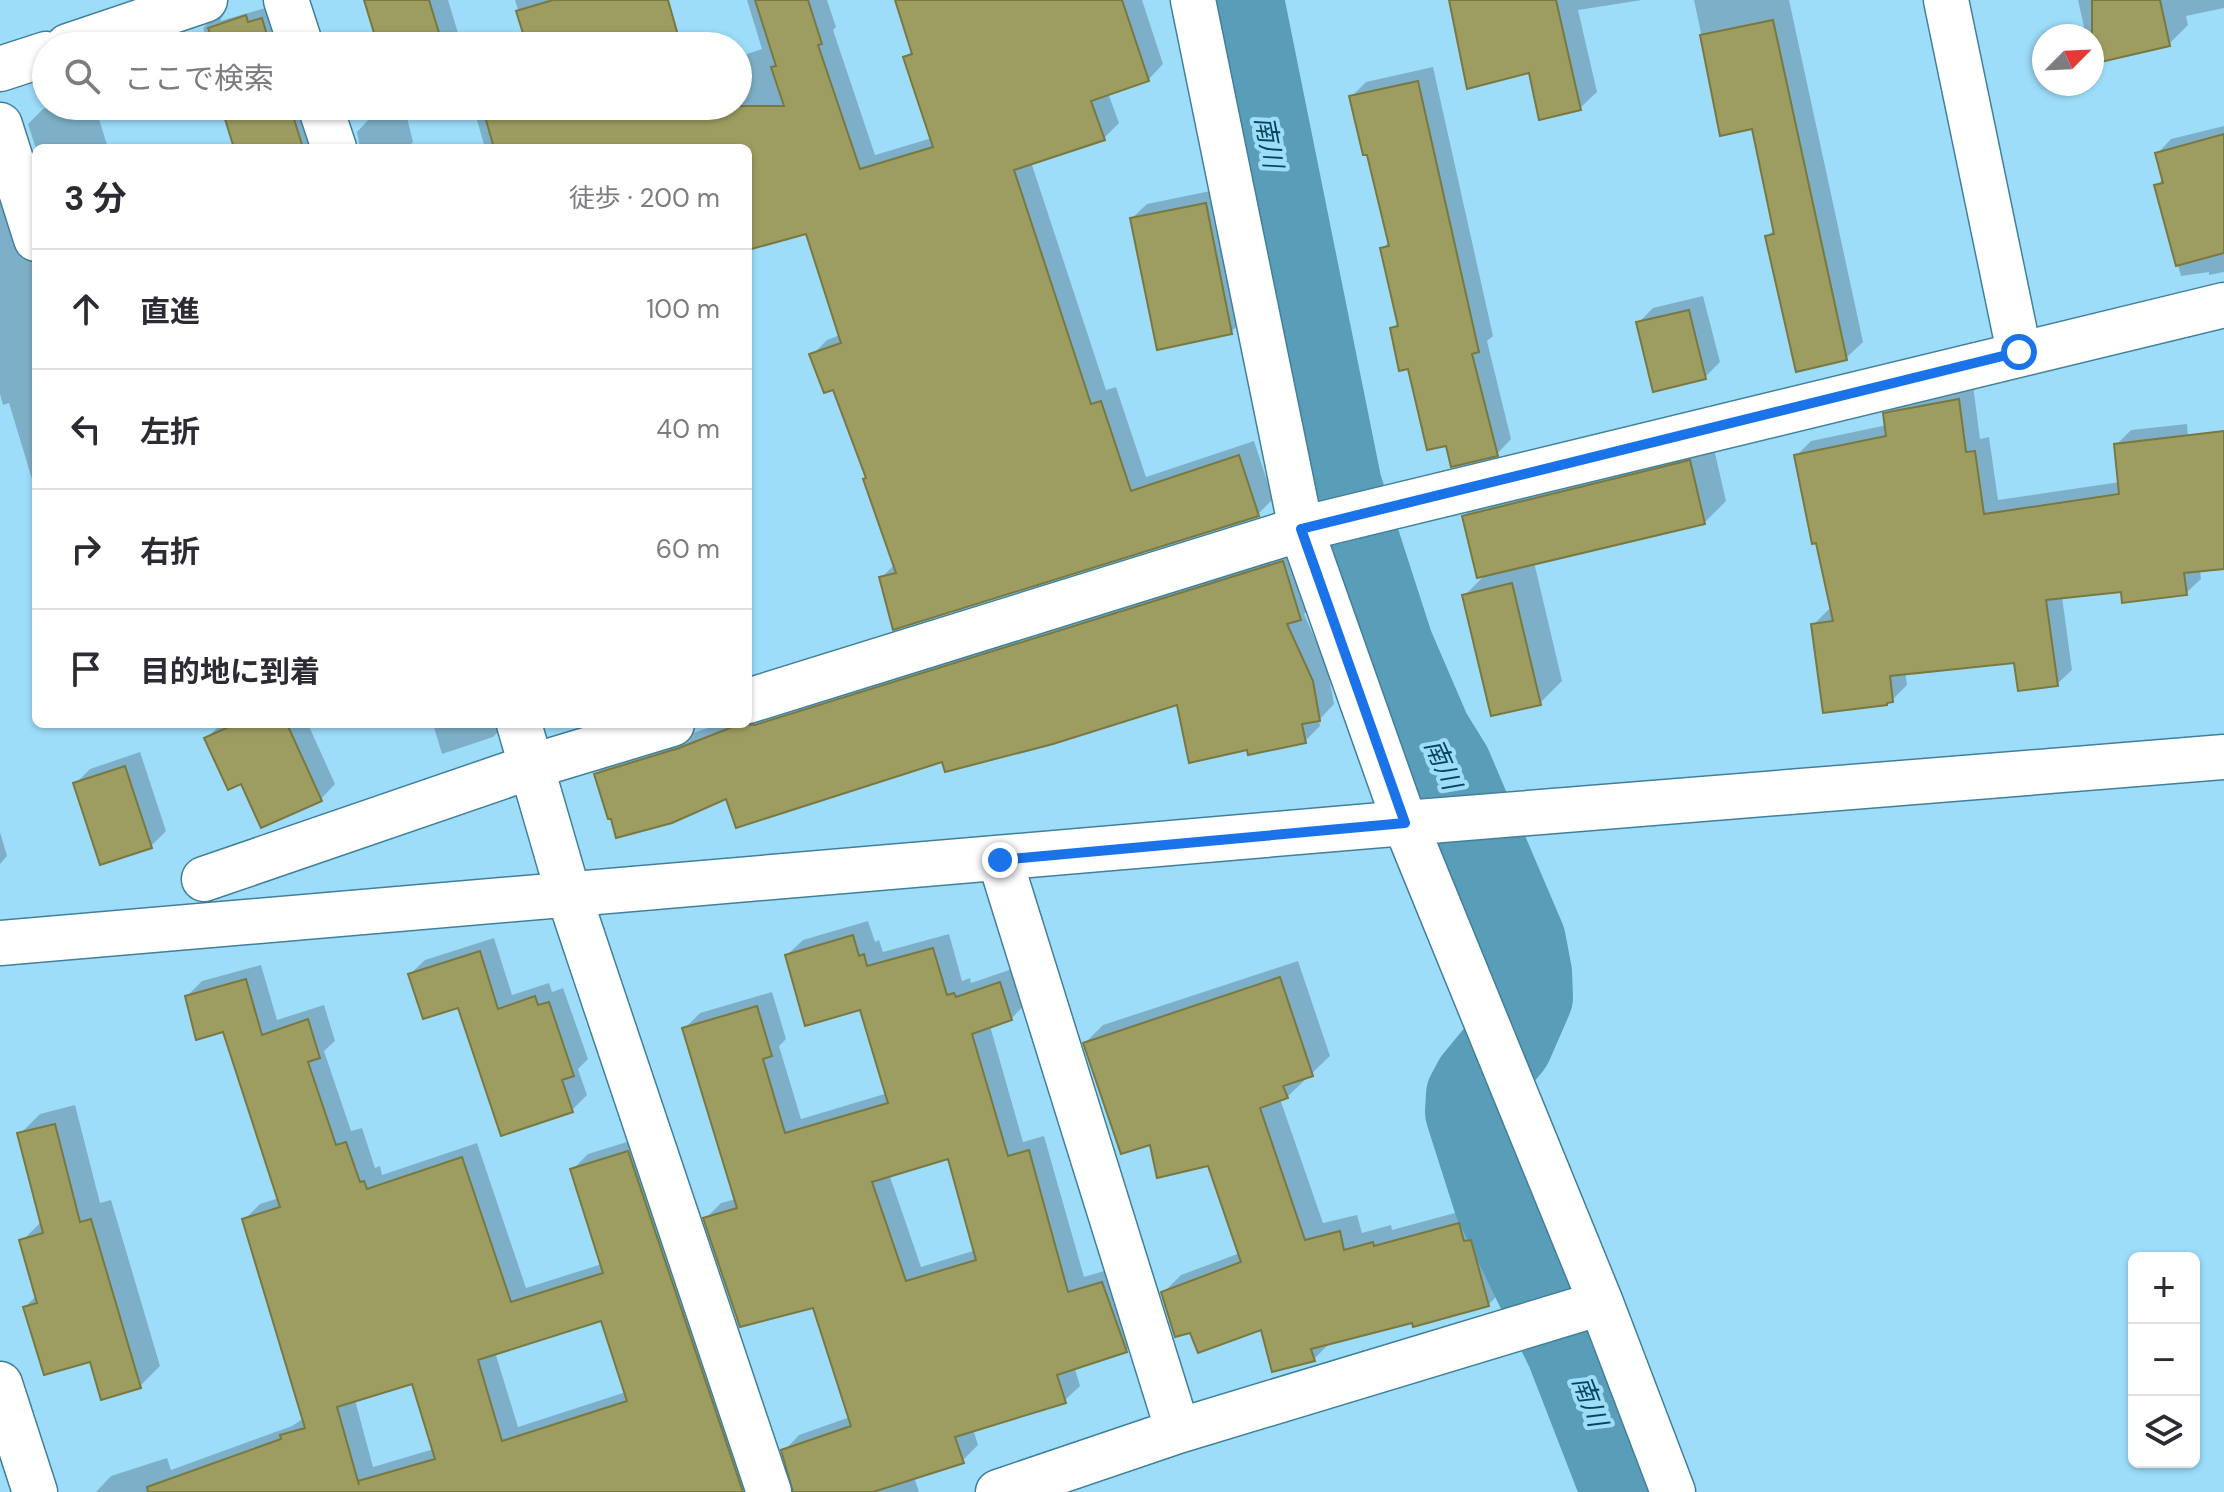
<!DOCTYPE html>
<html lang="ja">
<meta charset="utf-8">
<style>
:root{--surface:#fff;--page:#f7f7f7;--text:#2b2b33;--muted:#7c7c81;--line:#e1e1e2}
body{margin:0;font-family:"DM Sans","Noto Sans JP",sans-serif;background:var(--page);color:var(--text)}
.controls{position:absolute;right:24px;bottom:24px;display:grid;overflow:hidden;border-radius:12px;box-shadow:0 2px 6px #0004}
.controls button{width:72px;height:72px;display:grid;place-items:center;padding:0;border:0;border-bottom:2px solid var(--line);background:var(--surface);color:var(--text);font:40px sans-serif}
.compass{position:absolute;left:2032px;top:24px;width:72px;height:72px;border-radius:50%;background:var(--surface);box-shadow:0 2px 6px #0004;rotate:66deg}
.stop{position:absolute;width:24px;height:24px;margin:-18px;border:6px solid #1a73e8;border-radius:50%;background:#fff}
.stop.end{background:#1a73e8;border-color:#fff;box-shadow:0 2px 8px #0008}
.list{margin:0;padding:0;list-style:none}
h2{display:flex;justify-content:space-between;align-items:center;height:104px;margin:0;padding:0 32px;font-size:34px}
h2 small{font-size:26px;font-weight:400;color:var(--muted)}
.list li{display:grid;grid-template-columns:52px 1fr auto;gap:24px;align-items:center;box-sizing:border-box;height:120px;padding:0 32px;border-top:2px solid var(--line)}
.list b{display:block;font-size:30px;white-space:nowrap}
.list em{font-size:26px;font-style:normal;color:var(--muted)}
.icon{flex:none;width:44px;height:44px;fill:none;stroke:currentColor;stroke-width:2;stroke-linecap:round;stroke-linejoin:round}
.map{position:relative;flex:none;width:2224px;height:1492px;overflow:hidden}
.search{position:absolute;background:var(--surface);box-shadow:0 2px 6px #0004;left:32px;top:32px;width:720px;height:88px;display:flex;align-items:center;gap:20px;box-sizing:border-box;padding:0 28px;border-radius:44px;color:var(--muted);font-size:30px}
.panel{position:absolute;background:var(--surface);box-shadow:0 2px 6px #0004;left:32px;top:144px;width:720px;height:584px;border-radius:12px}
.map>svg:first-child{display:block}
.shadow{fill:#0003;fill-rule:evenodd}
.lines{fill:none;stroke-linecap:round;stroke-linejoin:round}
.river{stroke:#599db9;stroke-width:88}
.building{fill:#9e9d61;stroke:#797841;stroke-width:2;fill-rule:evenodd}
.minor-casing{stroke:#41809a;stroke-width:47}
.minor{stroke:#fff;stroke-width:44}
.route{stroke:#1a73e8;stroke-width:10}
.labels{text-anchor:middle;stroke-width:8;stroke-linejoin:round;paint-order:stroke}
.water-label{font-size:26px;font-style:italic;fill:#08455a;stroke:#9dddfa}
</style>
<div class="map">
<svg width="2224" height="1492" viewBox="0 0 2224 1492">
<rect width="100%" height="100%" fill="#9dddfa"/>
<path class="shadow" d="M 366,0 L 448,0 L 462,46 L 381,46 Z
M 515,0 L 647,0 L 652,46 L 529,46 Z
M 747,0 L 827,0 L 836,27 L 833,30 L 875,155 L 932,138 L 906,57 L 913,50 L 897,0 L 1142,0 L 1163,64 L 1148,80 L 1108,93 L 1119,123 L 1104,138 L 1031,162 L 1106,390 L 1116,387 L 1146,477 L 1254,441 L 1273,499 L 1258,514 L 881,578 L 895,564 L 868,477 L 834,388 L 812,355 L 827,340 L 840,335 L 807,231 L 748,248 L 748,148 L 714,148 L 702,106 L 738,106 L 738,57 L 762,49 Z
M 1451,0 L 1642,0 L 1578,10 L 1597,92 L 1580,108 L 1531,70 Z
M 1694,0 L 1789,0 L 1863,342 L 1846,358 L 1767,236 L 1775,229 L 1754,127 L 1722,134 Z
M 2078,0 L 2224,0 L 2224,8 L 2186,16 L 2188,25 L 2169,44 L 2092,62 L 2092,36 L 2086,36 Z
M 276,5 L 289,46 L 209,46 L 203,28 L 218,14 L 225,12 L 220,21 Z
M 1433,67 L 1493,336 L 1487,341 L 1511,439 L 1497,454 L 1447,443 L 1392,329 L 1399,322 L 1382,249 L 1390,241 L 1368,152 L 1351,97 L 1366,82 Z
M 53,106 L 95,106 L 108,148 L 36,149 L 28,124 L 43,109 Z
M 223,106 L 308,106 L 329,148 L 230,148 L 234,143 Z
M 473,106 L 658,106 L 662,148 L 485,148 Z
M 405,109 L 413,142 L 407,148 L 360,148 L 357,132 L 371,117 Z
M 2224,126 L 2224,272 L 2209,275 L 2209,272 L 2181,276 L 2156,186 L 2164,178 L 2157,154 L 2171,139 Z
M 0,152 L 36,244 L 36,477 L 32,479 L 9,403 L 3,405 L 0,394 Z
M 1220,189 L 1246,317 L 1231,332 L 1132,218 L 1147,204 Z
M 1703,296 L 1720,362 L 1705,377 L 1638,323 L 1653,308 Z
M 1973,385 L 1980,439 L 1989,437 L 1998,500 L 2120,482 L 2116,445 L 2131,430 L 2187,424 L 2194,521 L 2201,579 L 2186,593 L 2122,590 L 2062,597 L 2072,670 L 2057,684 L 2015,661 L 1905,672 L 1907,685 L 1892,700 L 1813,625 L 1828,610 L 1832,609 L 1796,456 L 1811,441 L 1887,425 L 1886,414 L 1900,399 Z
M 1712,440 L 1726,501 L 1704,523 L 1534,562 L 1562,681 L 1540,703 L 1465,595 L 1486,574 L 1464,516 L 1486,494 Z
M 1298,547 L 1315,603 L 1304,614 L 1327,666 L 1334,704 L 1319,720 L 1320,726 L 1305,741 L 1248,748 L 1178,702 L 944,760 L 728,796 L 596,774 L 611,759 L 721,724 L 748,724 L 748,714 Z
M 221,724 L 308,724 L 335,784 L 321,799 L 242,782 L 207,738 Z
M 433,724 L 506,724 L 493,737 L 442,754 Z
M 140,752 L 166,831 L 151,846 L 101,863 L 75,784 L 90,769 Z
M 0,832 L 7,856 L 0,864 Z
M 868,921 L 875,942 L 879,940 L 883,952 L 949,934 L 962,981 L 970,978 L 971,983 L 1015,968 L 1026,1003 L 1011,1019 L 990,1026 L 1023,1142 L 1044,1136 L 1084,1277 L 1117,1267 L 1142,1335 L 1126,1351 L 1075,1369 L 1080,1386 L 1064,1401 L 973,1429 L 978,1445 L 962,1461 L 914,1477 L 919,1492 L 795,1492 L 784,1451 L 799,1435 L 850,1417 L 815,1306 L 706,1218 L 721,1203 L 736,1199 L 684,1029 L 700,1013 L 772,992 L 786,1039 L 779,1046 L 801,1119 L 888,1093 L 861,1008 L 787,955 L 803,940 ZM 950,1157 L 976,1250 L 921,1267 L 889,1174 Z
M 494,938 L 512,995 L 549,983 L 552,992 L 563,988 L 588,1059 L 578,1069 L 587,1095 L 572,1110 L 503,1134 L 460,1006 L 410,974 L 425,960 Z
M 1298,961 L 1330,1056 L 1287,1097 L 1280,1099 L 1323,1223 L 1357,1215 L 1362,1233 L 1391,1225 L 1392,1230 L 1477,1207 L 1481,1225 L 1489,1223 L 1506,1287 L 1488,1305 L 1331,1342 L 1314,1359 L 1263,1327 L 1191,1330 L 1163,1293 L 1181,1275 L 1240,1253 L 1209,1163 L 1151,1142 L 1085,1043 L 1103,1025 Z
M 261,965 L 277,1020 L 324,1005 L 335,1041 L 324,1051 L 351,1131 L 362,1128 L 375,1168 L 380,1166 L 382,1175 L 477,1143 L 526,1288 L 602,1264 L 572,1170 L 588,1154 L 643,1137 L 766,1492 L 96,1492 L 111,1476 L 167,1458 L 171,1470 L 292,1426 L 304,1418 L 244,1220 L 260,1204 L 279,1198 L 224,1030 L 187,996 L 202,981 ZM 603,1318 L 626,1392 L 518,1427 L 495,1352 ZM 414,1382 L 434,1449 L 373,1467 L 355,1400 Z
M 75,1105 L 100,1203 L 111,1200 L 160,1366 L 140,1386 L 92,1359 L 25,1307 L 37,1295 L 22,1241 L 42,1221 L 20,1134 L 40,1114 Z"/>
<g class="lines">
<path class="river" d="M 1240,0 L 1338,486 L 1390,647 L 1427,733 L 1448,767 L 1522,941 L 1528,973 L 1529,997 L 1509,1043 L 1477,1082 L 1470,1095 L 1469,1112 L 1497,1200 L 1570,1350 L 1625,1492"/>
</g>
<path class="building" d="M 364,0 L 429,0 L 443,46 L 378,46 Z
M 553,0 L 668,0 L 681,46 L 527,46 L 516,11 Z
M 755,0 L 808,0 L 822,44 L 818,45 L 860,169 L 933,147 L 903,57 L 912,54 L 895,0 L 1122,0 L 1149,81 L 1091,101 L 1105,140 L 1014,170 L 1091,404 L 1101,401 L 1131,491 L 1239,455 L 1259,516 L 893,630 L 879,577 L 896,573 L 863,479 L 866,478 L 833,390 L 824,393 L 809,354 L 841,343 L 806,234 L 748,250 L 748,148 L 494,148 L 482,106 L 784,106 L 771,67 L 776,66 Z
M 1449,0 L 1556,0 L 1581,110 L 1539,120 L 1529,73 L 1467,89 Z
M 2092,0 L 2160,0 L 2170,46 L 2092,64 Z
M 246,15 L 248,22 L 262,18 L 270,46 L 207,46 L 204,38 L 211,36 L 208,28 Z
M 1773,20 L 1847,360 L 1796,372 L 1765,236 L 1774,234 L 1752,129 L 1720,136 L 1700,35 Z
M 1418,81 L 1479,352 L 1472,354 L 1498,456 L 1451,467 L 1446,446 L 1427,450 L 1408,369 L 1399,371 L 1390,328 L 1398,326 L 1380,248 L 1389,246 L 1367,155 L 1363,155 L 1349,96 Z
M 221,106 L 290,106 L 303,148 L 234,148 Z
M 2224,134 L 2224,253 L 2176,266 L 2154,185 L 2163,183 L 2155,153 Z
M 1206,203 L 1232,334 L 1157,350 L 1130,218 Z
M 1689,310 L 1706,379 L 1653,392 L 1636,322 Z
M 1959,399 L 1966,452 L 1975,451 L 1984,514 L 2119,494 L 2114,444 L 2224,431 L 2224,569 L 2184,573 L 2187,595 L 2122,603 L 2121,592 L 2046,600 L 2058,686 L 2018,691 L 2014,663 L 1890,676 L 1893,702 L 1887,703 L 1887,705 L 1823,713 L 1811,624 L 1833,621 L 1816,543 L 1812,544 L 1794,455 L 1886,436 L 1883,413 Z
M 1690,460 L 1705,524 L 1477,578 L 1462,516 Z
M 1283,561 L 1301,620 L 1287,624 L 1313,681 L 1320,721 L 1302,724 L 1306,743 L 1248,755 L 1247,750 L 1189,763 L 1177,705 L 1053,744 L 945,772 L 942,762 L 736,828 L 726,799 L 672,823 L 616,838 L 611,819 L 608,819 L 594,774 L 679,748 L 740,724 L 755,725 Z
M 1512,583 L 1541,705 L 1491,716 L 1462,595 Z
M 235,724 L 287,724 L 322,801 L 261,828 L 241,784 L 228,790 L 204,738 Z
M 125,766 L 152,848 L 100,865 L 73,783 Z
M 853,935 L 859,956 L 864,954 L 867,966 L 933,948 L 947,995 L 954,993 L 956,997 L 1000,982 L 1012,1020 L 972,1034 L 1008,1156 L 1029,1150 L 1068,1292 L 1102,1282 L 1127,1352 L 1057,1375 L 1066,1403 L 955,1437 L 964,1463 L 873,1492 L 793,1492 L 781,1450 L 851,1426 L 813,1308 L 740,1327 L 703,1218 L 737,1208 L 682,1028 L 757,1006 L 772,1056 L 763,1059 L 785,1133 L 888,1103 L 860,1010 L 805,1026 L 785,955 ZM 948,1159 L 976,1260 L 906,1281 L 872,1182 Z
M 480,951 L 498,1009 L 535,996 L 538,1005 L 549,1002 L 574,1076 L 562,1080 L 573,1112 L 501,1136 L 458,1008 L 423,1019 L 408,974 Z
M 1280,977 L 1313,1076 L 1283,1086 L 1288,1098 L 1260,1108 L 1305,1240 L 1340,1231 L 1344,1250 L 1373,1242 L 1374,1246 L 1459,1223 L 1464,1241 L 1471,1240 L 1489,1306 L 1413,1327 L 1412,1323 L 1311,1349 L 1315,1361 L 1272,1372 L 1261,1330 L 1198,1353 L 1190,1333 L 1175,1337 L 1161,1292 L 1241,1262 L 1208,1166 L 1157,1178 L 1150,1145 L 1121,1154 L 1083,1043 Z
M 246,979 L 262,1035 L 308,1019 L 320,1058 L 308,1062 L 336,1145 L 346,1142 L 360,1182 L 364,1181 L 367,1189 L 462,1157 L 511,1302 L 603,1273 L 570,1169 L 628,1151 L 743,1492 L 148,1492 L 147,1487 L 281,1439 L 280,1435 L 305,1428 L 242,1219 L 280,1207 L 223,1032 L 196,1040 L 185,996 ZM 601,1321 L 627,1401 L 502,1441 L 478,1360 ZM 412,1384 L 435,1459 L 358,1481 L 359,1485 L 337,1407 Z
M 55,1124 L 80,1222 L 91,1219 L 141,1388 L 101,1400 L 90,1362 L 44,1375 L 23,1307 L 37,1303 L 19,1240 L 43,1233 L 17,1133 Z"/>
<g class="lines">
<defs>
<path id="minor" d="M 286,0 L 301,46
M 1193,0 L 1301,529 L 1405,823 L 1601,1303 L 1673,1492
M 1946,0 L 2019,352
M 68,46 L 205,0
M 0,69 L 46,54
M 320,106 L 334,148
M 0,125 L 36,239
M 748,701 L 1301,529 L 2224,305
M 519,724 L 569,896 L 769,1492
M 1000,860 L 1178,1431
M 204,879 L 533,766 L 672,724
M 0,943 L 1405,823 L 2224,757
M 0,1384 L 35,1492
M 998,1492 L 1178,1431 L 1601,1303"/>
</defs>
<use href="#minor" class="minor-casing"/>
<use href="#minor" class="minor"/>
</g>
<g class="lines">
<path class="route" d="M 1000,860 L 1405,823 L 1301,529 L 2019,352"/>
</g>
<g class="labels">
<g class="water-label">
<text transform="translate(1269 142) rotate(79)" y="9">南川</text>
<text transform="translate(1443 764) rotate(66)" y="9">南川</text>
<text transform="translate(1590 1401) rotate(69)" y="9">南川</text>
</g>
</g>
</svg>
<div class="controls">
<button>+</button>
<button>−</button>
<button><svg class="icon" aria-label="layers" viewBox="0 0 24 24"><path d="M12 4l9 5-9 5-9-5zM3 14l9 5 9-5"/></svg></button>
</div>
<svg class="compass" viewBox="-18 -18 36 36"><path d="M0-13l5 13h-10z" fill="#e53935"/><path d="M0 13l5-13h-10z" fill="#7c7c81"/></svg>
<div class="stop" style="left:2019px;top:352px"></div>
<div class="stop end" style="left:1000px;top:860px"></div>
<div class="search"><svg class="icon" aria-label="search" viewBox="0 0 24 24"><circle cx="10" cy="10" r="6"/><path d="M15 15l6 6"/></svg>ここで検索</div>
<section class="panel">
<h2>3 分<small>徒歩 · 200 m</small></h2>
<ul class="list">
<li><svg class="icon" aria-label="ahead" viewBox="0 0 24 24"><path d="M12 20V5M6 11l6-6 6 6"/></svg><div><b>直進</b></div><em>100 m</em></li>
<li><svg class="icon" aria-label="left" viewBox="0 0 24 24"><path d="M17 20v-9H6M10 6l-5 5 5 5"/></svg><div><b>左折</b></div><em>40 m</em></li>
<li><svg class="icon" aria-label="right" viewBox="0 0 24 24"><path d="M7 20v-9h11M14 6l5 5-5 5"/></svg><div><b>右折</b></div><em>60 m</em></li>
<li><svg class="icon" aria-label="arrive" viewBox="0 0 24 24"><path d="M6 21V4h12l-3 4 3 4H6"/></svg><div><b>目的地に到着</b></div></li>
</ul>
</section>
</div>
